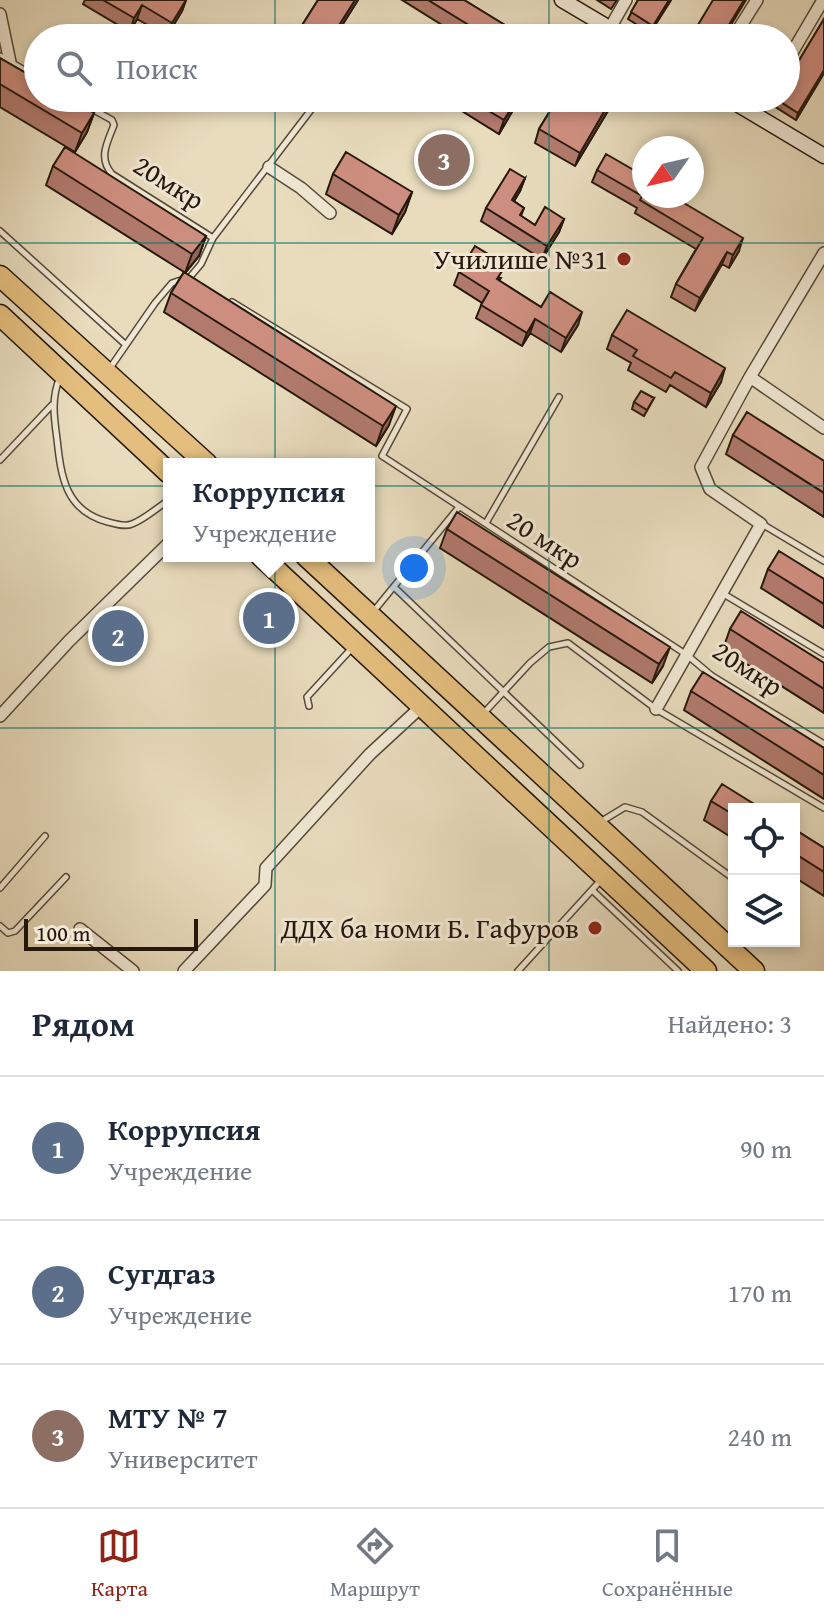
<!DOCTYPE html>
<html lang="ru">
<meta charset="utf-8">
<style>
:root{--surface:#fff;--page:#f6f6f7;--text:#1f2937;--muted:#747a83;--line:#e0e1e3;--accent:#8f2418}
body{margin:0;font-family:"Gentium Book Plus",serif;background:var(--page);color:var(--text)}
.controls{position:absolute;right:24px;bottom:24px;display:grid;overflow:hidden;border-radius:0px;box-shadow:0 4px 12px #0003}
.controls button{width:72px;height:72px;display:grid;place-items:center;padding:0;border:0;border-bottom:2px solid var(--line);background:var(--surface);color:var(--text);font:40px sans-serif}
.compass{position:absolute;left:632px;top:136px;width:72px;height:72px;border-radius:50%;background:var(--surface);box-shadow:0 4px 12px #0003;rotate:236deg}
.scale{position:absolute;left:24px;bottom:20px;width:174px;box-sizing:border-box;padding-left:8px;border:4px solid #26180d;border-top:0;font-size:22px;line-height:28px;white-space:nowrap;color:#26180d;-webkit-text-stroke:6px #f0e8d4;paint-order:stroke}
.you{position:absolute;left:414px;top:568px;width:28px;height:28px;margin:-20px;border:6px solid #fff;border-radius:50%;background:#1a73e8;box-shadow:0 0 0 12px #1a73e833}
.badge{display:grid;place-items:center;width:52px;height:52px;border-radius:50%;background:var(--accent);color:#fff;font-size:26px;font-weight:700}
.pin{position:absolute;translate:-50% -50%;border:4px solid #fff;box-shadow:0 2px 8px #0006}
.popup{position:absolute;left:163px;top:458px;width:212px;height:104px;box-sizing:border-box;display:grid;place-content:center;border-radius:0px;background:var(--surface);filter:drop-shadow(0 2px 6px #0005);font-size:26px;white-space:nowrap;color:var(--muted)}
.popup b{font-size:30px;color:var(--text)}
.popup::after{content:'';position:absolute;left:50%;top:100%;margin-left:-16px;border:16px solid transparent;border-top-color:var(--surface)}
.list{margin:0;padding:0;list-style:none}
h2{display:flex;justify-content:space-between;align-items:center;height:104px;margin:0;padding:0 32px;font-size:34px}
h2 small{font-size:26px;font-weight:400;color:var(--muted)}
.list li{display:grid;grid-template-columns:52px 1fr auto;gap:24px;align-items:center;box-sizing:border-box;height:144px;padding:0 32px;border-top:2px solid var(--line)}
.list b{display:block;font-size:30px;white-space:nowrap}
.list p{margin:0;font-size:26px;white-space:nowrap;color:var(--muted)}
.list em{font-size:26px;font-style:normal;color:var(--muted)}
.icon{flex:none;width:44px;height:44px;fill:none;stroke:currentColor;stroke-width:2;stroke-linecap:round;stroke-linejoin:round}
.map{position:relative;flex:none;width:824px;height:971px;overflow:hidden}
.search{position:absolute;background:var(--surface);box-shadow:0 4px 12px #0003;left:24px;right:24px;top:24px;height:88px;display:flex;align-items:center;gap:20px;box-sizing:border-box;padding:0 28px;border-radius:44px;color:var(--muted);font-size:30px}
.sheet{height:536px;background:var(--surface)}
nav{display:flex;justify-content:space-around;align-items:center;box-sizing:border-box;height:112px;border-top:2px solid var(--line);background:var(--surface);font-size:22px;color:var(--muted)}
nav a{display:grid;justify-items:center;gap:4px}
nav .on{color:var(--accent)}
.map>svg:first-child{display:block}
.lines{fill:none;stroke-linecap:round;stroke-linejoin:round}
.lane-casing{stroke:#564939;stroke-width:8}
.street-casing{stroke:#564939;stroke-width:14}
.secondary-casing{stroke:#26180d;stroke-width:17}
.highway-casing{stroke:#26180d;stroke-width:23}
.lane{stroke:#f0e8d4;stroke-width:5}
.street{stroke:#f0e8d4;stroke-width:11}
.secondary{stroke:#f0e8d4;stroke-width:14}
.highway{stroke:#e4be7e;stroke-width:20}
.wall{fill:#b17a6d;stroke:#26180d;stroke-width:2}
.shaded-wall{fill:#906359;stroke:#26180d;stroke-width:2}
.building{fill:#ce8e7f;stroke:#26180d;stroke-width:2}
.grid{fill:none;stroke:#0f766e;stroke-width:2;stroke-opacity:0.55}
.poi-dot{fill:#8f2418;stroke:#f0e8d4;stroke-width:3}
.labels{text-anchor:middle;stroke-width:6;stroke-linejoin:round;paint-order:stroke}
.street-label{font-size:28px;fill:#26180d;stroke:#f0e8d4}
.poi-label{font-size:28px;fill:#26180d;stroke:#f0e8d4;text-anchor:end}
</style>
<div class="map">
<svg width="824" height="971" viewBox="0 0 824 971">
<rect width="100%" height="100%" fill="#e8dcbd"/>
<filter id="stains"><feTurbulence type="fractalNoise" baseFrequency=".0025" numOctaves="4"/><feColorMatrix values="0 0 0 0 .2 0 0 0 0 .09 0 0 0 0 .02 0 0 0 .5 -.17"/></filter>
<radialGradient id="worn" r=".72"><stop offset=".6" stop-color="#630" stop-opacity="0"/><stop offset="1" stop-color="#630" stop-opacity=".3"/></radialGradient>
<g class="lines">
<defs>
<path id="lane" d="M 0,56 L 38,78
M 72,98 L 112,120 L 114,125 C 107,143 98,158 112,174 L 213,238
M 0,231 L 126,345
M 232,302 L 407,409 L 382,456 L 687,655 L 712,676 L 824,744
M 110,368 L 155,303 L 172,283 L 190,277 L 201,264 L 213,238 L 320,98
M 60,377 C 51,398 54,417 57,439 C 61,476 65,511 108,522 C 115,524 125,527 132,524 C 145,519 158,507 169,500
M 0,460 L 52,405
M 486,523 L 559,397
M 762,524 L 824,561
M 394,587 L 580,765
M 722,593 L 824,654
M 373,612 L 459,507
M 309,706 L 307,697 L 352,648
M 483,714 L 530,663 L 549,647 L 568,643 L 656,709 L 824,808
M 602,821 L 625,807 L 642,812 L 734,879
M 0,888 L 45,836
M 592,890 L 678,971
M 0,926 L 8,933 L 15,931 L 66,877
M 518,971 L 601,880"/>
<path id="street" d="M 0,14 L 10,62
M 610,28 L 626,0
M 733,38 L 757,0
M 786,63 L 823,0
M 756,114 L 765,98
M 269,167 L 301,188 L 330,213
M 750,377 L 824,428
M 656,709 L 761,524 L 710,489 L 701,467 L 750,377 L 824,253
M 0,716 L 69,641 L 169,543
M 80,929 L 133,971
M 184,971 L 265,885 L 266,868 L 370,754 L 422,706"/>
<path id="secondary" d="M 562,0 L 626,38
M 727,98 L 824,156"/>
<path id="highway" d="M 0,276 L 207,464
M 0,315 L 169,473
M 261,556 L 706,971
M 306,556 L 754,971"/>
</defs>
<use href="#lane" class="lane-casing"/>
<use href="#street" class="street-casing"/>
<use href="#secondary" class="secondary-casing"/>
<use href="#highway" class="highway-casing"/>
<use href="#lane" class="lane"/>
<use href="#street" class="street"/>
<use href="#secondary" class="secondary"/>
<use href="#highway" class="highway"/>
</g>
<path class="wall" d="M 85,0 L 186,0 L 182,11 L 167,36 L 137,19 L 130,32 L 83,4 Z
M 318,0 L 358,0 L 334,38 L 299,38 L 298,37 L 301,27 Z
M 402,0 L 464,0 L 526,38 L 463,38 Z
M 597,0 L 617,0 L 611,9 Z
M 638,0 L 671,0 L 650,33 L 628,19 Z
M 824,19 L 824,73 L 796,120 L 774,106 L 777,98 Z
M 0,58 L 94,113 L 87,132 L 75,152 L 0,107 Z
M 441,98 L 518,98 L 513,110 L 499,134 Z
M 558,98 L 614,98 L 612,104 L 575,166 L 535,143 L 539,129 Z
M 53,166 L 206,236 L 199,256 L 185,273 L 389,425 L 376,446 L 164,312 L 171,293 L 184,272 L 46,185 Z
M 597,170 L 643,178 L 739,251 L 729,268 L 722,264 L 695,311 L 671,297 L 676,284 L 696,249 L 635,213 L 637,208 L 592,182 Z
M 333,174 L 412,192 L 405,212 L 392,234 L 326,194 Z
M 525,178 L 520,191 L 514,201 L 524,208 L 521,216 L 535,225 L 564,219 L 559,232 L 542,259 L 481,221 L 486,208 Z
M 459,272 L 501,278 L 499,281 L 541,307 L 578,325 L 561,352 L 530,333 L 522,346 L 476,318 L 482,303 L 454,285 Z
M 612,335 L 721,382 L 706,407 L 670,385 L 666,392 L 628,370 L 631,363 L 607,349 Z
M 654,398 L 644,416 L 632,409 L 634,402 Z
M 733,435 L 824,461 L 824,517 L 726,454 Z
M 447,529 L 663,666 L 652,683 L 440,548 Z
M 768,569 L 824,579 L 824,628 L 761,588 Z
M 730,629 L 824,663 L 824,713 L 723,649 Z
M 691,691 L 824,748 L 824,799 L 684,710 Z
M 711,801 L 734,809 L 734,839 L 704,820 Z
M 794,829 L 824,848 L 824,896 L 794,877 Z"/>
<path class="shaded-wall" d="M 186,0 L 182,11 L 167,36 L 172,23 Z
M 355,0 L 358,0 L 334,38 L 331,38 Z
M 669,0 L 671,0 L 650,33 L 653,26 Z
M 744,0 L 746,0 L 723,38 L 721,38 Z
M 142,5 L 137,19 L 130,32 L 134,18 Z
M 824,70 L 824,73 L 796,120 L 798,113 Z
M 518,98 L 513,110 L 499,134 L 504,120 Z
M 612,98 L 614,98 L 612,104 L 575,166 L 580,153 Z
M 94,113 L 87,132 L 75,152 L 82,133 Z
M 525,178 L 520,191 L 507,213 L 512,200 Z
M 412,192 L 405,212 L 392,234 L 399,215 Z
M 564,219 L 559,232 L 542,259 L 547,246 Z
M 206,236 L 199,256 L 185,273 L 192,254 Z
M 743,238 L 739,251 L 729,268 L 733,255 Z
M 727,252 L 722,264 L 695,311 L 700,298 Z
M 582,312 L 578,325 L 561,352 L 566,338 Z
M 535,319 L 530,333 L 522,346 L 527,333 Z
M 725,368 L 721,382 L 706,407 L 711,393 Z
M 396,406 L 389,425 L 376,446 L 383,426 Z
M 670,647 L 663,666 L 652,683 L 659,664 Z"/>
<path class="building" d="M 103,0 L 186,0 L 172,23 L 142,5 L 134,18 Z
M 318,0 L 355,0 L 331,38 L 320,38 L 301,27 Z
M 428,0 L 464,0 L 526,38 L 490,38 Z
M 638,0 L 669,0 L 653,26 L 631,12 Z
M 713,0 L 744,0 L 721,38 L 690,38 Z
M 824,19 L 824,70 L 798,113 L 776,99 L 777,98 L 786,98 L 786,82 Z
M 0,58 L 38,80 L 38,98 L 68,98 L 94,113 L 82,133 L 0,84 Z
M 467,98 L 517,98 L 504,120 Z
M 558,98 L 612,98 L 580,153 L 539,129 Z
M 65,147 L 206,236 L 192,254 L 53,166 Z
M 346,152 L 412,192 L 399,215 L 333,174 Z
M 606,154 L 644,176 L 642,178 L 644,179 L 644,196 L 672,196 L 743,238 L 733,255 L 727,252 L 700,298 L 676,284 L 703,238 L 640,200 L 642,196 L 597,170 Z
M 510,169 L 525,178 L 512,200 L 524,208 L 520,215 L 535,225 L 545,207 L 564,219 L 547,246 L 486,208 Z
M 475,246 L 506,265 L 497,279 L 541,307 L 550,292 L 582,312 L 566,338 L 535,319 L 527,333 L 481,305 L 489,291 L 459,272 Z
M 184,272 L 396,406 L 383,426 L 171,293 Z
M 627,310 L 725,368 L 711,393 L 675,372 L 671,378 L 633,356 L 637,350 L 612,335 Z
M 641,391 L 654,398 L 647,410 L 634,402 Z
M 747,412 L 824,461 L 824,493 L 733,435 Z
M 457,512 L 670,647 L 659,664 L 447,529 Z
M 779,551 L 824,579 L 824,604 L 768,569 Z
M 741,611 L 824,663 L 824,689 L 730,629 Z
M 703,672 L 824,748 L 824,775 L 691,691 Z
M 722,784 L 762,809 L 734,809 L 734,815 L 711,801 Z
M 794,829 L 824,848 L 824,872 L 794,853 Z"/>
<path class="grid" d="M 275,0 L 275,38M 549,0 L 549,38M 275,98 L 275,971M 549,98 L 549,971M 0,243 L 824,243M 0,486 L 824,486M 0,728 L 824,728"/>
<g class="poi-dot">
<circle cx="624" cy="259" r="8"/>
<circle cx="595" cy="928" r="8"/>
</g>
<g class="labels">
<g class="street-label">
<text transform="translate(169 182) rotate(32)" y="10">20мкр</text>
<text transform="translate(545 539) rotate(33)" y="10">20 мкр</text>
<text transform="translate(748 668) rotate(33)" y="10">20мкр</text>
</g>
<g class="poi-label">
<text x="608" y="269">Училише №31</text>
<text x="579" y="938">ДДХ ба номи Б. Гафуров</text>
</g>
</g>
<rect width="100%" height="100%" filter="url(#stains)"/>
<rect width="100%" height="100%" fill="url(#worn)"/>
</svg>
<div class="controls">
<button><svg class="icon" aria-label="locate" viewBox="0 0 24 24"><circle cx="12" cy="12" r="6"/><path d="M12 2v4M12 18v4M2 12h4M18 12h4"/></svg></button>
<button><svg class="icon" aria-label="layers" viewBox="0 0 24 24"><path d="M12 4l9 5-9 5-9-5zM3 14l9 5 9-5"/></svg></button>
</div>
<svg class="compass" viewBox="-18 -18 36 36"><path d="M0-13l5 13h-10z" fill="#e53935"/><path d="M0 13l5-13h-10z" fill="#747a83"/></svg>
<div class="scale">100 m</div>
<div class="you"></div>
<div class="pin badge" style="left:269px;top:618px;background:#5c6f8a">1</div>
<div class="popup"><b>Коррупсия</b>Учреждение</div>
<div class="pin badge" style="left:118px;top:636px;background:#5c6f8a">2</div>
<div class="pin badge" style="left:444px;top:160px;background:#8d6e63">3</div>
<div class="search"><svg class="icon" aria-label="search" viewBox="0 0 24 24"><circle cx="10" cy="10" r="6"/><path d="M15 15l6 6"/></svg>Поиск</div>
</div>
<section class="sheet">
<h2>Рядом<small>Найдено: 3</small></h2>
<ul class="list">
<li><span class="badge" style="background:#5c6f8a">1</span><div><b>Коррупсия</b><p>Учреждение</p></div><em>90 m</em></li>
<li><span class="badge" style="background:#5c6f8a">2</span><div><b>Сугдгаз</b><p>Учреждение</p></div><em>170 m</em></li>
<li><span class="badge" style="background:#8d6e63">3</span><div><b>МТУ № 7</b><p>Университет</p></div><em>240 m</em></li>
</ul>
</section>
<nav>
<a class="on"><svg class="icon" aria-label="map" viewBox="0 0 24 24"><path d="M3 6l6-2 6 2 6-2v14l-6 2-6-2-6 2zM9 4v14M15 6v14"/></svg>Карта</a>
<a><svg class="icon" aria-label="directions" viewBox="0 0 24 24"><path d="M12 3l9 9-9 9-9-9zM9 14v-3h6M13 9l2 2-2 2"/></svg>Маршрут</a>
<a><svg class="icon" aria-label="saved" viewBox="0 0 24 24"><path d="M7 4h10v16l-5-4-5 4z"/></svg>Сохранённые</a>
</nav>
